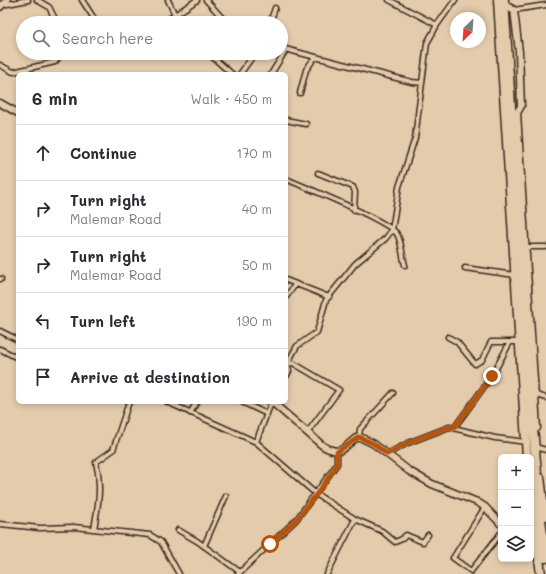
<!DOCTYPE html>
<meta charset="utf-8">
<style>
:root{--surface:#fff;--page:#f7f7f7;--text:#2b2b33;--muted:#7c7c81;--line:#e1e1e2}
body{margin:0;font-family:Mali,sans-serif;background:var(--page);color:var(--text)}
.controls{position:absolute;right:12px;bottom:12px;display:grid;overflow:hidden;border-radius:6px;box-shadow:0 2px 6px #0003}
.controls button{width:36px;height:36px;display:grid;place-items:center;padding:0;border:0;border-bottom:1px solid var(--line);background:var(--surface);color:var(--text);font:20px sans-serif}
.compass{position:absolute;left:450px;top:12px;width:36px;height:36px;border-radius:50%;background:var(--surface);box-shadow:0 2px 6px #0003;rotate:205deg}
.stop{position:absolute;width:12px;height:12px;margin:-9px;border:3px solid #b45309;border-radius:50%;background:#fff}
.stop.end{background:#b45309;border-color:#fff;box-shadow:0 1px 4px #0008}
.list{margin:0;padding:0;list-style:none}
h2{display:flex;justify-content:space-between;align-items:center;height:52px;margin:0;padding:0 16px;font-size:17px}
h2 small{font-size:13px;font-weight:400;color:var(--muted)}
.list li{display:grid;grid-template-columns:26px 1fr auto;gap:12px;align-items:center;box-sizing:border-box;height:56px;padding:0 16px;border-top:1px solid var(--line)}
.list b{display:block;font-size:15px;white-space:nowrap}
.list p{margin:0;font-size:13px;white-space:nowrap;color:var(--muted)}
.list em{font-size:13px;font-style:normal;color:var(--muted)}
.icon{flex:none;width:22px;height:22px;fill:none;stroke:currentColor;stroke-width:2;stroke-linecap:round;stroke-linejoin:round}
.map{position:relative;flex:none;width:546px;height:574px;overflow:hidden}
.search{position:absolute;background:var(--surface);box-shadow:0 2px 6px #0003;left:16px;top:16px;width:272px;height:44px;display:flex;align-items:center;gap:10px;box-sizing:border-box;padding:0 14px;border-radius:22px;color:var(--muted);font-size:15px}
.panel{position:absolute;background:var(--surface);box-shadow:0 2px 6px #0003;left:16px;top:72px;width:272px;height:332px;border-radius:6px}
.map>svg:first-child{display:block}
.lines{fill:none;stroke-linecap:round;stroke-linejoin:round}
.street-casing{stroke:#3b2a1e;stroke-width:7}
.secondary-casing{stroke:#3b2a1e;stroke-width:9}
.highway-casing{stroke:#3b2a1e;stroke-width:11}
.street{stroke:#e3cbac;stroke-width:4}
.secondary{stroke:#e3cbac;stroke-width:6}
.highway{stroke:#e3cbac;stroke-width:8}
.route{stroke:#b45309;stroke-width:5}
</style>
<div class="map">
<svg width="546" height="574" viewBox="0 0 546 574">
<rect width="100%" height="100%" fill="#e3cbac"/>
<filter id="ink" filterUnits="userSpaceOnUse"><feTurbulence type="fractalNoise" baseFrequency=".025" numOctaves="2"/><feDisplacementMap in="SourceGraphic" scale="8" xChannelSelector="R" yChannelSelector="G"/><feConvolveMatrix kernelMatrix="1 2 1 2 8 2 1 2 1" color-interpolation-filters="sRGB"/></filter>
<g filter="url(#ink)">
<g class="lines">
<defs>
<path id="street" d="M 37,0 L 49,7 L 57,23
M 82,0 L 97,23
M 168,0 L 175,15 L 181,23
M 206,0 L 227,23
M 389,0 L 437,25 L 455,0
M 2,5 L 28,0
M 514,10 L 546,5
M 163,23 L 197,0
M 270,23 L 275,8
M 281,48 L 412,82 L 422,83 L 427,43 L 437,25
M 208,53 L 232,74
M 0,65 L 13,72 L 55,62 L 62,53
M 240,74 L 255,53
M 271,74 L 286,50
M 300,93 L 306,70 L 315,57
M 286,120 L 306,124
M 318,173 L 353,187 L 355,192 L 354,210
M 286,179 C 305,187 389,221 397,234 C 402,242 402,256 405,265
M 526,247 L 546,247
M 465,268 L 515,275
M 0,279 L 1,279
M 286,280 L 329,297
M 286,297 L 295,285
M 0,331 L 18,340
M 448,337 L 457,342 L 475,364 L 482,360 L 491,342 L 519,342
M 0,349 L 18,358
M 287,364 L 297,346 L 317,332 L 326,300 L 355,264 L 386,238 L 392,230 L 399,187 L 415,138 L 422,83
M 287,364 L 293,363 L 339,390 L 307,433
M 533,394 L 546,398
M 167,402 L 256,442 L 271,403
M 242,402 L 267,414
M 190,413 L 197,402
M 454,428 L 492,376 L 510,342
M 359,437 L 360,429 L 393,393
M 256,442 L 316,494 L 355,519 L 382,531 L 395,542 L 402,539 L 406,535 L 423,542 L 428,535
M 535,447 L 546,450
M 387,454 L 408,443 L 449,427 L 495,438 L 526,442
M 485,507 L 453,558 L 471,571 L 501,533
M 0,524 L 40,528 L 74,527 L 150,535 L 161,542 L 179,574
M 94,529 C 98,506 102,486 96,462 L 113,450 L 129,402
M 178,530 L 197,541 L 240,572
M 204,546 L 226,496
M 238,574 L 296,520 L 337,464 L 337,452
M 327,574 L 355,519"/>
<path id="secondary" d="M 507,6 L 514,10 L 519,52 L 521,106 L 517,113 L 537,428
M 0,7 L 7,0
M 0,103 L 18,113
M 286,363 L 288,371 L 286,375
M 272,402 L 323,446 C 341,456 342,449 356,438 L 362,438 L 374,444 L 409,471 L 432,484 L 477,502 L 485,507 L 501,524
M 541,477 L 546,517"/>
<path id="highway" d="M 498,0 L 527,457
M 504,0 L 529,380 L 541,520 L 546,558
M 531,496 L 541,574"/>
</defs>
<use href="#street" class="street-casing"/>
<use href="#secondary" class="secondary-casing"/>
<use href="#highway" class="highway-casing"/>
<use href="#street" class="street"/>
<use href="#secondary" class="secondary"/>
<use href="#highway" class="highway"/>
</g>
</g>
<g class="lines" filter="url(#ink)">
<path class="route" d="M 270,544 L 296,520 L 320,490 L 337,464 L 337,452 L 359,437 L 374,444 L 387,454 L 408,443 L 449,427 L 454,428 L 492,376"/>
</g>
</svg>
<div class="controls">
<button>+</button>
<button>−</button>
<button><svg class="icon" aria-label="layers" viewBox="0 0 24 24"><path d="M12 4l9 5-9 5-9-5zM3 14l9 5 9-5"/></svg></button>
</div>
<svg class="compass" viewBox="-18 -18 36 36"><path d="M0-13l5 13h-10z" fill="#e53935"/><path d="M0 13l5-13h-10z" fill="#7c7c81"/></svg>
<div class="stop" style="left:270px;top:544px"></div>
<div class="stop end" style="left:492px;top:376px"></div>
<div class="search"><svg class="icon" aria-label="search" viewBox="0 0 24 24"><circle cx="10" cy="10" r="6"/><path d="M15 15l6 6"/></svg>Search here</div>
<section class="panel">
<h2>6 min<small>Walk · 450 m</small></h2>
<ul class="list">
<li><svg class="icon" aria-label="ahead" viewBox="0 0 24 24"><path d="M12 20V5M6 11l6-6 6 6"/></svg><div><b>Continue</b></div><em>170 m</em></li>
<li><svg class="icon" aria-label="right" viewBox="0 0 24 24"><path d="M7 20v-9h11M14 6l5 5-5 5"/></svg><div><b>Turn right</b><p>Malemar Road</p></div><em>40 m</em></li>
<li><svg class="icon" aria-label="right" viewBox="0 0 24 24"><path d="M7 20v-9h11M14 6l5 5-5 5"/></svg><div><b>Turn right</b><p>Malemar Road</p></div><em>50 m</em></li>
<li><svg class="icon" aria-label="left" viewBox="0 0 24 24"><path d="M17 20v-9H6M10 6l-5 5 5 5"/></svg><div><b>Turn left</b></div><em>190 m</em></li>
<li><svg class="icon" aria-label="arrive" viewBox="0 0 24 24"><path d="M6 21V4h12l-3 4 3 4H6"/></svg><div><b>Arrive at destination</b></div></li>
</ul>
</section>
</div>
